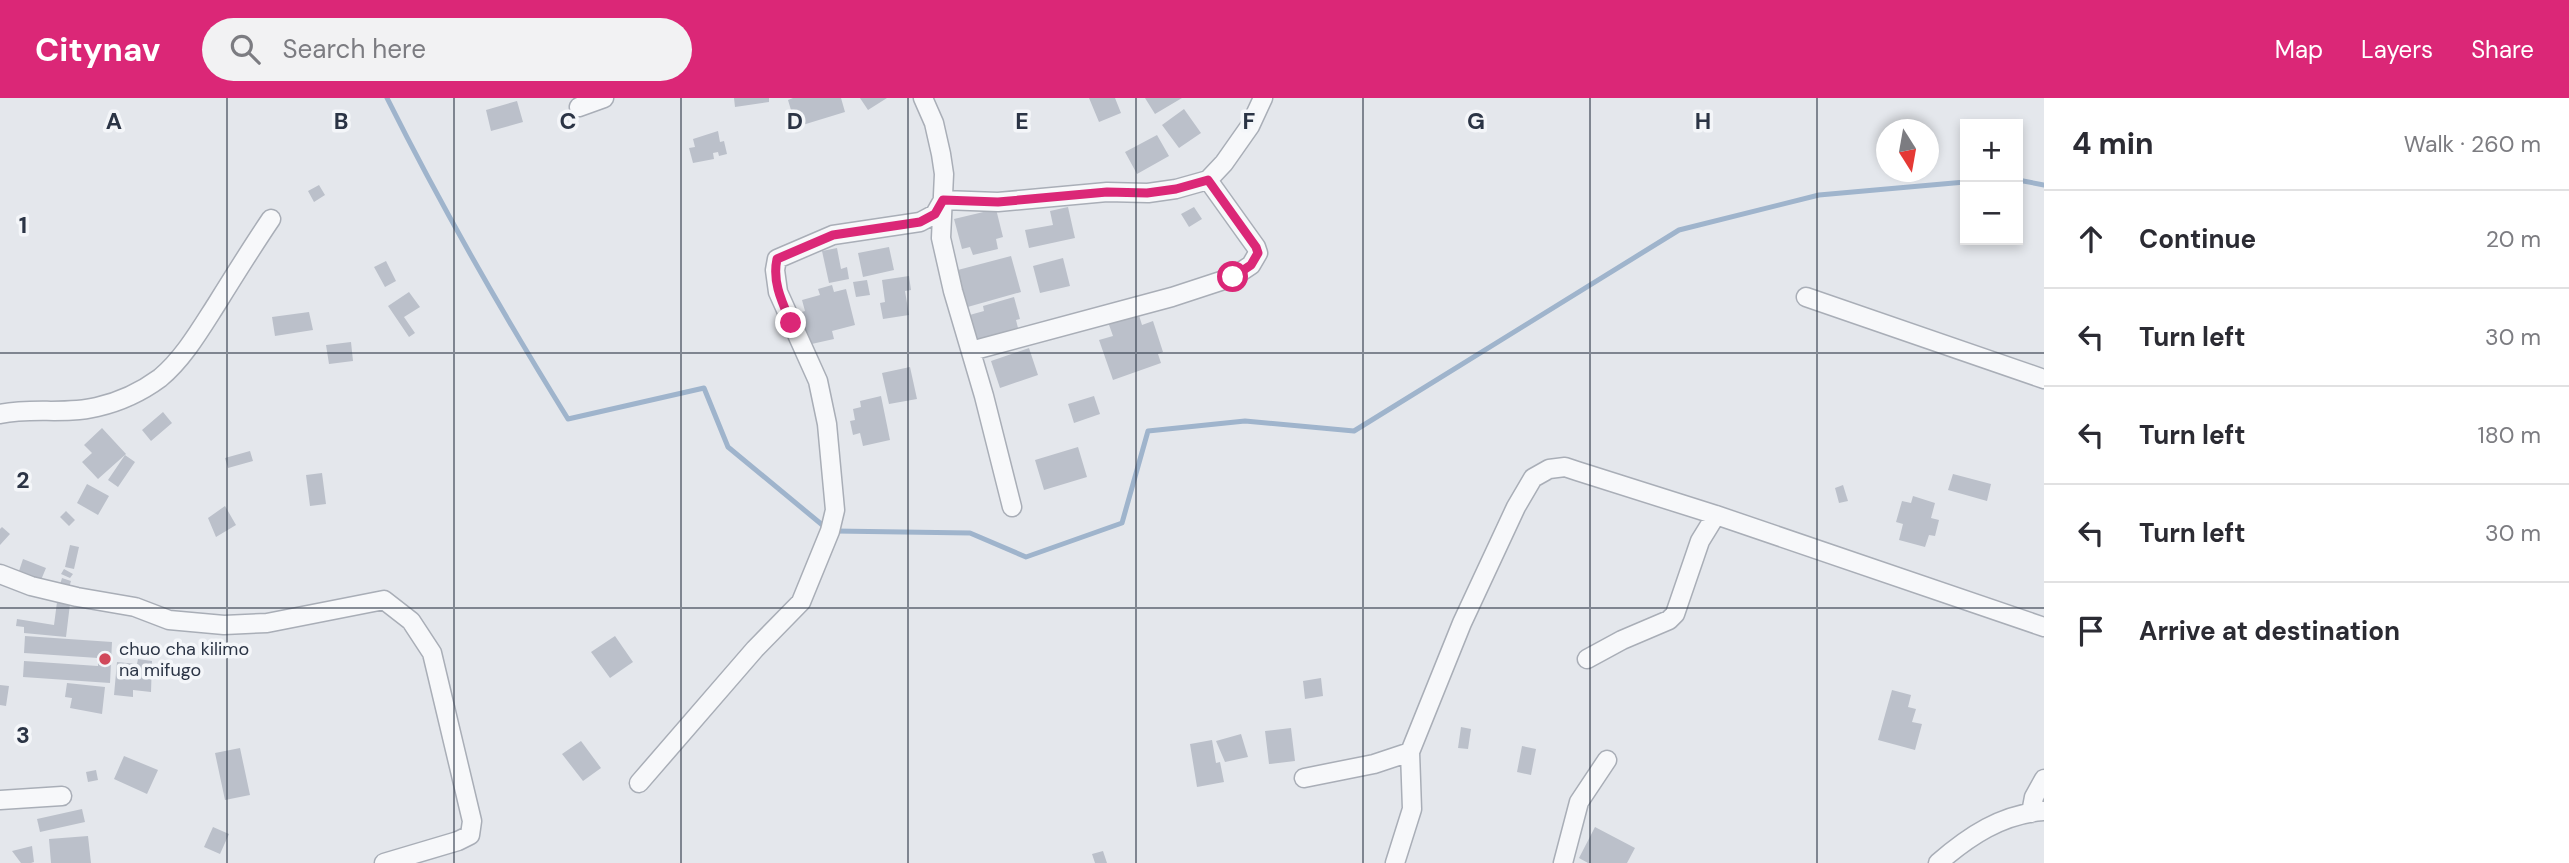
<!DOCTYPE html>
<meta charset="utf-8">
<style>
:root{--surface:#fff;--page:#f2f2f3;--text:#2b2b33;--muted:#7c7c81;--line:#e1e1e2;--accent:#db2777}
body{margin:0;font-family:"DM Sans",sans-serif;background:var(--page);color:var(--text)}
.controls{position:absolute;right:21px;top:21px;display:grid;overflow:hidden;border-radius:0px;box-shadow:0 4px 10px #0003}
.controls button{width:63px;height:63px;display:grid;place-items:center;padding:0;border:0;border-bottom:2px solid var(--line);background:var(--surface);color:var(--text);font:35px sans-serif}
.compass{position:absolute;left:1876px;top:21px;width:63px;height:63px;border-radius:50%;background:var(--surface);box-shadow:0 4px 10px #0003;rotate:169deg}
.stop{position:absolute;width:21px;height:21px;margin:-16px;border:5px solid #db2777;border-radius:50%;background:#fff}
.stop.end{background:#db2777;border-color:#fff;box-shadow:0 2px 7px #0008}
.list{margin:0;padding:0;list-style:none}
h2{display:flex;justify-content:space-between;align-items:center;height:91px;margin:0;padding:0 28px;font-size:30px}
h2 small{font-size:23px;font-weight:400;color:var(--muted)}
.list li{display:grid;grid-template-columns:46px 1fr auto;gap:21px;align-items:center;box-sizing:border-box;height:98px;padding:0 28px;border-top:2px solid var(--line)}
.list b{display:block;font-size:26px;white-space:nowrap}
.list em{font-size:23px;font-style:normal;color:var(--muted)}
.icon{flex:none;width:38px;height:38px;fill:none;stroke:currentColor;stroke-width:2;stroke-linecap:round;stroke-linejoin:round}
.map{position:relative;flex:none;width:2044px;height:765px;overflow:hidden}
header{display:flex;align-items:center;gap:42px;box-sizing:border-box;height:98px;padding:0 35px;background:var(--accent);color:#fff}
header strong{font-size:33px}
nav{display:flex;gap:38px;margin-inline-start:auto;font-size:24px}
.search{width:490px;height:63px;background:var(--page);display:flex;align-items:center;gap:18px;box-sizing:border-box;padding:0 24px;border-radius:38px;color:var(--muted);font-size:26px}
main{display:flex}
aside{flex:1;background:var(--surface)}
.map>svg:first-child{display:block}
.lines{fill:none;stroke-linecap:round;stroke-linejoin:round}
.stream{stroke:#9fb4cc;stroke-width:5}
.building{fill:#bbc0ca}
.minor-casing{stroke:#a9aeb7;stroke-width:21}
.minor{stroke:#f7f8fa;stroke-width:18}
.route{stroke:#db2777;stroke-width:9}
.grid{fill:none;stroke:#2b3445;stroke-width:2;stroke-opacity:0.55}
.poi-dot{fill:#d1495b;stroke:#f4f6f9;stroke-width:2.5}
.labels{text-anchor:middle;stroke-width:7;stroke-linejoin:round;paint-order:stroke}
.poi-label{font-size:18px;fill:#2b3445;stroke:#f4f6f9;text-anchor:start}
.grid-label{font-size:23px;text-anchor:middle;font-weight:bold;fill:#2b3445;stroke:#f4f6f9;stroke-width:7;stroke-linejoin:round;paint-order:stroke}
</style>
<header>
<strong>Citynav</strong>
<div class="search"><svg class="icon" aria-label="search" viewBox="0 0 24 24"><circle cx="10" cy="10" r="6"/><path d="M15 15l6 6"/></svg>Search here</div>
<nav><a>Map</a><a>Layers</a><a>Share</a></nav>
</header>
<main>
<div class="map">
<svg width="2044" height="765" viewBox="0 0 2044 765">
<rect width="100%" height="100%" fill="#e4e7ec"/>
<g class="lines">
<path class="stream" d="M 387,0 C 442,110 503,216 568,321 L 704,290 L 728,349 L 826,430
M 2018,82 L 2044,87
M 835,433 L 970,435 L 1026,459 L 1122,425 L 1148,333 L 1245,323 L 1354,333 L 1679,132 L 1819,97 L 1965,84"/>
</g>
<path class="building" d="M 734,0 L 769,0 L 769,4 L 735,9 Z
M 793,0 L 841,0 L 845,14 L 796,29 L 788,2 Z
M 860,0 L 887,0 L 868,12 Z
M 1089,0 L 1115,0 L 1121,15 L 1099,24 Z
M 1145,0 L 1182,0 L 1155,16 Z
M 517,3 L 523,24 L 491,33 L 486,12 Z
M 1184,11 L 1201,35 L 1179,50 L 1162,27 Z
M 718,33 L 720,44 L 724,43 L 727,56 L 719,58 L 718,54 L 713,55 L 714,61 L 693,65 L 689,50 L 695,49 L 693,41 Z
M 1157,37 L 1169,58 L 1137,76 L 1125,54 Z
M 319,87 L 325,97 L 314,104 L 308,93 Z
M 1068,109 L 1075,140 L 1029,150 L 1025,132 L 1053,127 L 1050,113 Z
M 1194,109 L 1202,121 L 1189,129 L 1181,116 Z
M 996,111 L 1003,139 L 996,141 L 998,151 L 973,157 L 970,149 L 962,151 L 954,121 Z
M 889,149 L 894,172 L 863,179 L 858,155 Z
M 837,150 L 841,171 L 847,169 L 849,181 L 829,185 L 822,153 Z
M 1011,158 L 1021,194 L 964,210 L 954,173 Z
M 1063,160 L 1070,188 L 1040,195 L 1033,168 Z
M 386,163 L 396,183 L 385,189 L 374,169 Z
M 909,178 L 911,192 L 905,193 L 909,217 L 883,221 L 880,205 L 885,204 L 882,182 Z
M 867,182 L 870,197 L 856,199 L 853,184 Z
M 832,187 L 834,194 L 846,191 L 855,227 L 832,233 L 834,241 L 807,247 L 798,215 L 805,213 L 802,202 L 820,197 L 818,191 Z
M 409,194 L 420,209 L 404,219 L 415,235 L 409,239 L 388,208 Z
M 1014,199 L 1020,221 L 1016,222 L 1019,234 L 974,247 L 966,218 L 984,213 L 983,208 Z
M 309,214 L 313,232 L 275,238 L 272,219 Z
M 1138,214 L 1142,227 L 1153,223 L 1163,254 L 1158,256 L 1161,265 L 1113,282 L 1099,242 L 1113,238 L 1108,224 Z
M 351,244 L 353,263 L 329,266 L 326,247 Z
M 1029,250 L 1038,277 L 1000,290 L 991,263 Z
M 910,269 L 917,301 L 889,306 L 882,275 Z
M 881,298 L 890,342 L 863,348 L 860,335 L 853,337 L 850,323 L 855,322 L 853,311 L 861,309 L 860,303 Z
M 1094,298 L 1100,316 L 1074,325 L 1068,306 Z
M 163,314 L 172,325 L 151,343 L 142,332 Z
M 102,330 L 126,356 L 98,381 L 82,364 L 92,355 L 84,347 Z
M 1078,349 L 1087,379 L 1044,392 L 1035,362 Z
M 250,353 L 253,363 L 228,370 L 225,360 Z
M 125,357 L 135,364 L 118,389 L 108,382 Z
M 322,375 L 326,406 L 310,408 L 306,377 Z
M 1953,376 L 1991,386 L 1987,403 L 1948,392 Z
M 87,386 L 109,398 L 98,417 L 77,405 Z
M 1843,387 L 1848,403 L 1839,405 L 1835,390 Z
M 1913,398 L 1935,405 L 1931,420 L 1939,422 L 1935,438 L 1929,437 L 1925,449 L 1899,442 L 1903,426 L 1896,424 L 1902,403 L 1911,405 Z
M 225,408 L 236,427 L 216,439 L 208,420 Z
M 66,413 L 75,422 L 69,428 L 60,419 Z
M 2,429 L 10,436 L 0,447 L 0,431 Z
M 70,447 L 79,449 L 74,471 L 65,469 Z
M 23,461 L 46,470 L 41,482 L 19,473 Z
M 64,471 L 73,476 L 70,480 L 61,476 Z
M 62,480 L 71,483 L 68,493 L 59,490 Z
M 57,504 L 70,506 L 66,539 L 24,535 L 24,529 L 16,528 L 17,521 L 54,527 Z
M 25,538 L 112,544 L 110,585 L 23,579 L 24,563 L 98,568 L 98,560 L 24,555 Z
M 615,538 L 633,564 L 610,580 L 591,554 Z
M 138,561 L 152,563 L 151,594 L 133,592 L 133,599 L 114,597 L 117,564 L 137,566 Z
M 1321,580 L 1323,598 L 1305,601 L 1303,583 Z
M 67,585 L 105,589 L 102,616 L 70,610 L 72,600 L 65,599 Z
M 0,587 L 9,588 L 6,608 L 0,607 Z
M 1892,592 L 1911,597 L 1908,609 L 1916,611 L 1912,624 L 1922,626 L 1915,652 L 1878,642 Z
M 1461,629 L 1471,631 L 1468,651 L 1458,650 Z
M 1291,630 L 1295,663 L 1269,666 L 1265,633 Z
M 1241,636 L 1248,659 L 1225,664 L 1216,643 Z
M 1212,642 L 1216,665 L 1220,664 L 1224,684 L 1197,689 L 1190,646 Z
M 581,643 L 601,670 L 583,683 L 562,656 Z
M 1522,648 L 1536,651 L 1531,677 L 1517,674 Z
M 240,650 L 250,697 L 225,702 L 215,655 Z
M 124,658 L 158,672 L 147,696 L 114,681 Z
M 96,672 L 98,682 L 88,684 L 86,674 Z
M 82,711 L 85,724 L 40,734 L 37,721 Z
M 213,729 L 229,736 L 220,756 L 204,749 Z
M 1595,729 L 1635,750 L 1627,765 L 1588,765 L 1579,760 Z
M 88,738 L 91,765 L 51,765 L 49,741 Z
M 32,748 L 34,764 L 31,765 L 21,765 L 12,753 Z
M 1103,753 L 1107,765 L 1095,765 L 1092,756 Z"/>
<g class="lines">
<defs>
<path id="minor" d="M 923,0 L 934,25 L 941,56 L 944,76 L 941,140 L 953,193 L 984,298 L 1012,409
M 579,9 L 604,0
M 1806,199 L 2044,281
M 971,253 L 1172,199 L 1233,179 L 1251,167 L 1258,155 L 1256,149 L 1208,82
M 0,316 C 32,309 65,317 97,309 C 119,304 141,294 160,280 C 183,261 200,232 216,207 C 234,178 252,149 271,121
M 0,476 L 31,488 L 77,499 L 135,509 L 169,522 L 224,527 L 267,525 L 384,502 L 411,523 L 432,555 L 472,723 L 470,737 L 458,743 L 384,765
M 1587,561 L 1622,542 L 1669,522 L 1675,516 L 1700,443 L 1716,417
M 1304,680 L 1374,666 L 1410,654
M 639,685 L 755,551 L 801,504 L 830,433 L 835,412 L 827,326 L 818,283 L 778,194 L 775,172 L 777,161 L 833,137 L 920,124 L 935,116 L 943,102 L 998,104 L 1107,94 L 1148,95 L 1176,91 L 1208,82 L 1224,65 L 1250,28 L 1263,0
M 0,702 L 62,698
M 2031,715 L 2034,699 L 2044,681
M 1395,765 L 1412,711 L 1410,654 L 1462,525 L 1516,409 L 1533,380 L 1549,371 L 1565,369 L 1577,373 L 1716,417 L 2044,529
M 1563,765 L 1579,704 L 1607,662
M 1938,765 C 1969,738 2002,716 2044,713"/>
</defs>
<use href="#minor" class="minor-casing"/>
<use href="#minor" class="minor"/>
</g>
<g class="lines">
<path class="route" d="M 791,225 C 782,204 772,184 777,161 L 833,137 L 920,124 L 935,116 L 943,102 L 998,104 L 1107,94 L 1147,95 L 1176,91 L 1208,82 L 1256,149 L 1258,155 L 1251,167 L 1233,179"/>
</g>
<path class="grid" d="M 227,0 L 227,765M 454,0 L 454,765M 681,0 L 681,765M 908,0 L 908,765M 1136,0 L 1136,765M 1363,0 L 1363,765M 1590,0 L 1590,765M 1817,0 L 1817,765M 0,255 L 2044,255M 0,510 L 2044,510"/>
<circle class="poi-dot" cx="105" cy="561" r="7"/>
<g class="labels">
<g class="poi-label">
<text x="119" y="557">chuo cha kilimo<tspan x="119" dy="21">na mifugo</tspan></text>
</g>
</g>
<g class="grid-label">
<text x="114" y="31">A</text>
<text x="341" y="31">B</text>
<text x="568" y="31">C</text>
<text x="795" y="31">D</text>
<text x="1022" y="31">E</text>
<text x="1249" y="31">F</text>
<text x="1476" y="31">G</text>
<text x="1703" y="31">H</text>
<text x="23" y="135">1</text>
<text x="23" y="390">2</text>
<text x="23" y="645">3</text>
</g>
</svg>
<div class="controls">
<button>+</button>
<button>−</button>
</div>
<svg class="compass" viewBox="-18 -18 36 36"><path d="M0-13l5 13h-10z" fill="#e53935"/><path d="M0 13l5-13h-10z" fill="#7c7c81"/></svg>
<div class="stop" style="left:1233px;top:179px"></div>
<div class="stop end" style="left:791px;top:225px"></div>
</div>
<aside>
<h2>4 min<small>Walk · 260 m</small></h2>
<ul class="list">
<li><svg class="icon" aria-label="ahead" viewBox="0 0 24 24"><path d="M12 20V5M6 11l6-6 6 6"/></svg><div><b>Continue</b></div><em>20 m</em></li>
<li><svg class="icon" aria-label="left" viewBox="0 0 24 24"><path d="M17 20v-9H6M10 6l-5 5 5 5"/></svg><div><b>Turn left</b></div><em>30 m</em></li>
<li><svg class="icon" aria-label="left" viewBox="0 0 24 24"><path d="M17 20v-9H6M10 6l-5 5 5 5"/></svg><div><b>Turn left</b></div><em>180 m</em></li>
<li><svg class="icon" aria-label="left" viewBox="0 0 24 24"><path d="M17 20v-9H6M10 6l-5 5 5 5"/></svg><div><b>Turn left</b></div><em>30 m</em></li>
<li><svg class="icon" aria-label="arrive" viewBox="0 0 24 24"><path d="M6 21V4h12l-3 4 3 4H6"/></svg><div><b>Arrive at destination</b></div></li>
</ul>
</aside>
</main>
